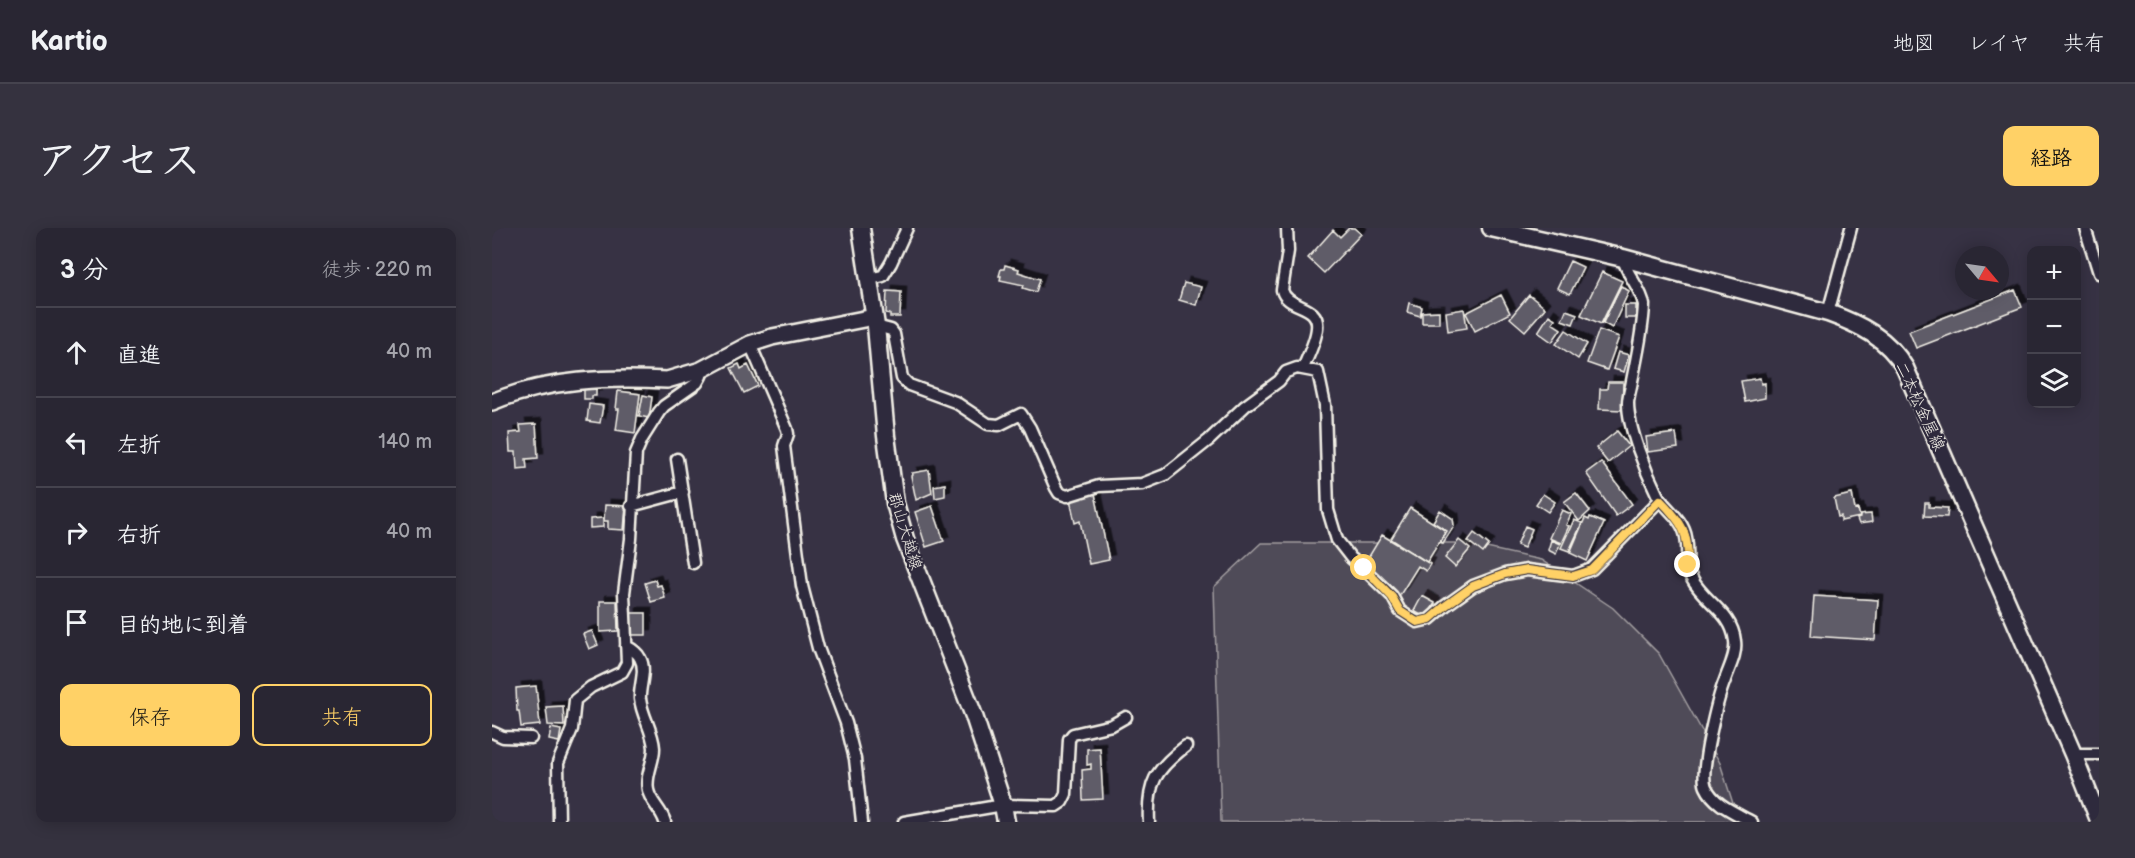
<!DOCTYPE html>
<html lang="ja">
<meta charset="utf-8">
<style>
:root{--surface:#292633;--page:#35323f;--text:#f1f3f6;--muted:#a5a5ac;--line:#45434e;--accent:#ffd166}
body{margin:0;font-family:"Balsamiq Sans","Klee One",sans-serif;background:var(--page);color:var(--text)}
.controls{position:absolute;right:18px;top:18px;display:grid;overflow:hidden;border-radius:12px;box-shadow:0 3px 15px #0003}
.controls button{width:54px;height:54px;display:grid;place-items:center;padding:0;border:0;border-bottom:2px solid var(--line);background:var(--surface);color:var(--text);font:30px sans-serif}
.compass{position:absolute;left:1463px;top:18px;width:54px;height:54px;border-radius:50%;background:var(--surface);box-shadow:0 3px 15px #0003;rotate:119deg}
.stop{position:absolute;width:18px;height:18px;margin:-14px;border:4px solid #ffd166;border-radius:50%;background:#fff}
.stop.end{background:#ffd166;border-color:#fff;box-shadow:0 2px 6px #0008}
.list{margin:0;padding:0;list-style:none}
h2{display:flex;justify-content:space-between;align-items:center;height:78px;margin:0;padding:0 24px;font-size:26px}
h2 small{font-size:20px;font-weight:400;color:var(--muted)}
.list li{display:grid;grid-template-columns:39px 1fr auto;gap:18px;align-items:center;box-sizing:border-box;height:90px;padding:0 24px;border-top:2px solid var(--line)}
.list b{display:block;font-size:22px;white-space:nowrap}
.list em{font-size:20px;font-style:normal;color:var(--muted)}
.actions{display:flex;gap:12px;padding:18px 24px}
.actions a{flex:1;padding:14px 0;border:2px solid var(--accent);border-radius:12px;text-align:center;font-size:21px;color:var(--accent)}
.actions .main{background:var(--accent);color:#111}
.icon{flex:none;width:33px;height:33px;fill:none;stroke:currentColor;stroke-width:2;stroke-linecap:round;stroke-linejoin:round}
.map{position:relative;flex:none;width:1607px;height:594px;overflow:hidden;border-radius:12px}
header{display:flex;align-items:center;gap:36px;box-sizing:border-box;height:84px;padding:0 30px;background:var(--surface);border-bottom:2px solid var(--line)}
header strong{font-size:28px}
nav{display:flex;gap:33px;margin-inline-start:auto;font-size:21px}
.intro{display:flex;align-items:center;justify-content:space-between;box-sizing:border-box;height:144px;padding:0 36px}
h1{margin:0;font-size:42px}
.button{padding:15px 27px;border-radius:12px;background:var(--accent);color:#111;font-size:21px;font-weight:700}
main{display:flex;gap:36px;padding:0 36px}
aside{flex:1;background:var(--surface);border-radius:12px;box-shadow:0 3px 15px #0003}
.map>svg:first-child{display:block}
.green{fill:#504b59;stroke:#a29ea0;stroke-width:1.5}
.building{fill:#5f5c67;stroke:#f4f1e8;stroke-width:1.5;filter:url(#shadow)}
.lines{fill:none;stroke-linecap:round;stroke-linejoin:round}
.street-casing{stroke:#f4f1e8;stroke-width:15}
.secondary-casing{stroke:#f4f1e8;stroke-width:20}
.primary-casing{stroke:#f4f1e8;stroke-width:21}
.street{stroke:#2f2a3d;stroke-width:10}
.secondary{stroke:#2f2a3d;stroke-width:15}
.primary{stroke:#2f2a3d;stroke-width:16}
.route{stroke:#ffd166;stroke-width:8}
.labels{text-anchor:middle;stroke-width:4.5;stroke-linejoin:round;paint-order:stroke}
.street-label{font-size:16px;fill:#f4f1e8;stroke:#2f2a3d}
</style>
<header>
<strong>Kartio</strong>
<nav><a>地図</a><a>レイヤ</a><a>共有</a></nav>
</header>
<div class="intro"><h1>アクセス</h1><a class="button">経路</a></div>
<main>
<aside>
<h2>3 分<small>徒歩 · 220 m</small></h2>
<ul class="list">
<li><svg class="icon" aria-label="ahead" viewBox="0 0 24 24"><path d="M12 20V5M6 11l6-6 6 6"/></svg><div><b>直進</b></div><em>40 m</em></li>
<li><svg class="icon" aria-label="left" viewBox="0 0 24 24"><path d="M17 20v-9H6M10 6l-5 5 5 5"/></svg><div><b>左折</b></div><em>140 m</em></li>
<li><svg class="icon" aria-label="right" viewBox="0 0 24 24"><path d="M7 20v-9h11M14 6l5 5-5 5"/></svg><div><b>右折</b></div><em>40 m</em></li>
<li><svg class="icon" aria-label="arrive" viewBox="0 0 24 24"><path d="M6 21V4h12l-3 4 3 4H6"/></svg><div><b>目的地に到着</b></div></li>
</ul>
<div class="actions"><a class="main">保存</a><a>共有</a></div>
</aside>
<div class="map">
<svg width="1607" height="594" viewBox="0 0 1607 594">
<defs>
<filter id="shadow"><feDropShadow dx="5.5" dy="-5.5" stdDeviation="0" flood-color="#0009"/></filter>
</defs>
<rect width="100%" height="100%" fill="#373244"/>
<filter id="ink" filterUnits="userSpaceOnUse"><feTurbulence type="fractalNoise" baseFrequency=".0167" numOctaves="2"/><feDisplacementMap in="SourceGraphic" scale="12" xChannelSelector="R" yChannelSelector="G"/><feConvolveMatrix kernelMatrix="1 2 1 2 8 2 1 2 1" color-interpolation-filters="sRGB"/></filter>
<g filter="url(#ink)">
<path class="green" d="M 769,315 L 972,315 L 1049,332 L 1121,380 L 1167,426 L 1228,535 L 1247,594 L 729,594 L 722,359 Z"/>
<path class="building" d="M 857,0 L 862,0 L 869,6 L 832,45 L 816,30 L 841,2 L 848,9 Z
M 1078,33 L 1091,39 L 1078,66 L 1065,60 Z
M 513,37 L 527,41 L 526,44 L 548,51 L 544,64 L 531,60 L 532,57 L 508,52 L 509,48 L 507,48 L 509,41 L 512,41 Z
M 1110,44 L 1130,53 L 1109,96 L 1089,87 Z
M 692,55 L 709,59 L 704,77 L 687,72 Z
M 1129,58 L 1137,63 L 1120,100 L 1111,95 Z
M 1523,62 L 1530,79 L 1424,120 L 1417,103 Z
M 395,63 L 409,64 L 408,89 L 398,89 L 398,86 L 394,85 Z
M 1009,67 L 1018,85 L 983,103 L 974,85 Z
M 1037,67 L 1053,80 L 1033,103 L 1018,90 Z
M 917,75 L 930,79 L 928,88 L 915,84 Z
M 1133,77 L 1144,77 L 1144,90 L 1133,90 Z
M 972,81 L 975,100 L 956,103 L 954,84 Z
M 1074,82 L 1085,86 L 1081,96 L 1070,92 Z
M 947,83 L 947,95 L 930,95 L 930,84 Z
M 1057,87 L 1063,91 L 1060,95 L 1069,101 L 1060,114 L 1046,104 Z
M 1074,102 L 1095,116 L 1086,131 L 1064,116 Z
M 1107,102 L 1127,109 L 1115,142 L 1095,135 Z
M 1126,124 L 1137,127 L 1132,144 L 1121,141 Z
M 247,136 L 249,141 L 256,137 L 266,158 L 252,165 L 239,140 Z
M 1268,150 L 1269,156 L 1273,155 L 1273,170 L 1253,174 L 1249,153 Z
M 1116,154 L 1131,154 L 1130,182 L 1107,181 L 1108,161 L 1115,161 Z
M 92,159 L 104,159 L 104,168 L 100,168 L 100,171 L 92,171 Z
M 126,163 L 148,166 L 143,205 L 124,202 L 127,181 L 124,181 Z
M 151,167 L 160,169 L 157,190 L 147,188 Z
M 97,176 L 111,178 L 108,195 L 95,193 Z
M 44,196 L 46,230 L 34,231 L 35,240 L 25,241 L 24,224 L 18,224 L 17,205 L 29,204 L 28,197 Z
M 1125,203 L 1137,218 L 1116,235 L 1104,220 Z
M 1184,205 L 1186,220 L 1156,224 L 1154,209 Z
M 1109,234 L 1140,276 L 1124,288 L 1094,245 Z
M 437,242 L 440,265 L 424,272 L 419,248 L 421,247 L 420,245 Z
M 453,256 L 453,268 L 443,270 L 442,258 Z
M 1084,265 L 1098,283 L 1087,293 L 1072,274 Z
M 603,266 L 617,332 L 597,336 L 588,293 L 583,295 L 578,271 Z
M 1051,266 L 1063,274 L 1056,284 L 1044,276 Z
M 1360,266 L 1363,282 L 1366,281 L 1368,289 L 1349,293 L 1349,288 L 1346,289 L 1342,270 Z
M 1433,275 L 1437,275 L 1437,279 L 1456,280 L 1455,289 L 1432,288 Z
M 113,277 L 134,278 L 132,302 L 116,301 L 116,293 L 112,293 Z
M 440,278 L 452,313 L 434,319 L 423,284 Z
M 918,280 L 954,303 L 935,334 L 899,311 Z
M 948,282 L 961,291 L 962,298 L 951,315 L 948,314 L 955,303 L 941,294 Z
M 1070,282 L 1079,286 L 1074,297 L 1077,298 L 1069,315 L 1057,310 Z
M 1379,286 L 1380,294 L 1367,296 L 1365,291 L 1368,290 L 1368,287 Z
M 1098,289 L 1112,295 L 1095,333 L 1078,325 L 1093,290 L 1097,292 Z
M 111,290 L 111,299 L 98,300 L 98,291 Z
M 1082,292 L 1090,295 L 1077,323 L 1069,320 Z
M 1033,298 L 1040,301 L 1032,320 L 1025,317 Z
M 982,305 L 997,317 L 991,325 L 976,313 Z
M 890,307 L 938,336 L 934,343 L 926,338 L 908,367 L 886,353 L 870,340 Z
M 967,312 L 978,321 L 963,339 L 953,330 Z
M 1059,312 L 1068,316 L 1064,326 L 1056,322 Z
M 163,352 L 165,358 L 169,357 L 173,370 L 159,374 L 153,355 Z
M 930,368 L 943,375 L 934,390 L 922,383 Z
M 1322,368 L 1386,372 L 1383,412 L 1319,408 Z
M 108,373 L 125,373 L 126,403 L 108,404 Z
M 139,385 L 154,385 L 154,407 L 139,407 Z
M 100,403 L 106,417 L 97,421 L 91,406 Z
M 44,458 L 48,497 L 29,499 L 27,483 L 25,483 L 24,460 Z
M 71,478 L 72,498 L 56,497 L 54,479 Z
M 59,500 L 69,502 L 67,514 L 57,512 Z
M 608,520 L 611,571 L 591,572 L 590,542 L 599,541 L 599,536 L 595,537 L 595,521 Z"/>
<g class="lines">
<defs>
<path id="street" d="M 795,0 L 796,23 L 790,62 C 795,82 828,75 825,100 C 824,113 816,128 811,140
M 1593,0 L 1607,45
M 1131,30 C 1134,47 1149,59 1152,77 C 1151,102 1145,128 1140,153 C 1139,160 1136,168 1136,175 C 1136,200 1154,244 1165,266 C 1171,279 1186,286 1192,302 C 1199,318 1191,336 1200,351 C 1212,374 1240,384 1243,413 C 1245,426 1237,440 1233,452 C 1226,469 1207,544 1214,559 C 1222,577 1244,585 1260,594
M 377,51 L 391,48 L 399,35 L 415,0
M 1336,85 L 1359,0
M 384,98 L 399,102 L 402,106 L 410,150 L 417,157 L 463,174 L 496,196 L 507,197 L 529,186 L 538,200 L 564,260 L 567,265 L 575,268 L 607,258 L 650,256 L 673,247 L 717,212 L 753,178 L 787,153 L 794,144 L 805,140 L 826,144 L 833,177 L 836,282 L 845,312 L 859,330 L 872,341 L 900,368 L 908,383 L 925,394 L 938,391 L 953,378 L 981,358 L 1013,346 L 1035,342 L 1081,348 L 1100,341 L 1168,272
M 258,116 L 295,201 L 296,206 L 292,218 L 310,358 L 326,420 L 354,495 L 363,531 L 370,594
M 185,231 L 201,335
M 139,278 L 191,264
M 134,418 C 140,421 145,424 148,430 C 155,442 147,458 148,471 C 150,488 161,503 162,520 C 162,534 153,548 156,562 C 158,574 170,582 173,594
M 0,504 L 11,509 L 39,510
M 1581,526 L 1607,526
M 67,594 L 66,535 L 80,501 L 83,472 L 99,459 L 130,444 L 135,435 L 132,365 L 139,311 L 144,225 L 150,211 L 167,184 L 172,178 L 205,155 L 209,148 L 209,142
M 412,594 L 511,577 L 564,578 L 570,574 L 574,566 L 577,511 L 581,506 L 620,497 L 634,489
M 657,594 C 655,555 663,542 694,518"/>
<path id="secondary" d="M 0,174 C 55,151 117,149 175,152 L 209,142 L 258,116 L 280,109 L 382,89"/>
<path id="primary" d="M 369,0 L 384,98 L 394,208 L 403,275 L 413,311 L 482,488 L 511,577 L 514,594
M 999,0 L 1131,30 L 1336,85 C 1367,96 1396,110 1413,140 L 1581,526 L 1607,592"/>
</defs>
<use href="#street" class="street-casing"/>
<use href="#secondary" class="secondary-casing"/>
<use href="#primary" class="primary-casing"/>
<use href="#street" class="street"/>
<use href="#secondary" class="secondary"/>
<use href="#primary" class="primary"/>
</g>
</g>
<g class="lines" filter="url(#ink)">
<path class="route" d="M 872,340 L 900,369 L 908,383 L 925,394 L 938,391 L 953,378 L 981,358 L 1013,346 L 1035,342 L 1081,348 L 1100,342 L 1168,272 C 1190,294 1197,305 1196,337"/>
</g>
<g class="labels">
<g class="street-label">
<text transform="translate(1429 178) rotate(65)" y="6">二本松金屋線</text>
<text transform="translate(414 303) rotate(73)" y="6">郡山大越線</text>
</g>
</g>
</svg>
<div class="controls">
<button>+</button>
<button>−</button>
<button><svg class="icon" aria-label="layers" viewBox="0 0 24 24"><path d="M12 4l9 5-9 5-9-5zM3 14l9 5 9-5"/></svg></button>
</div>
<svg class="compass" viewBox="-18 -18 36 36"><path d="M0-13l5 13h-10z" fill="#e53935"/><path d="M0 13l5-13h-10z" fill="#a5a5ac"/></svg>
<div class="stop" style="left:872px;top:340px"></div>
<div class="stop end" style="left:1196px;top:337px"></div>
</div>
</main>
